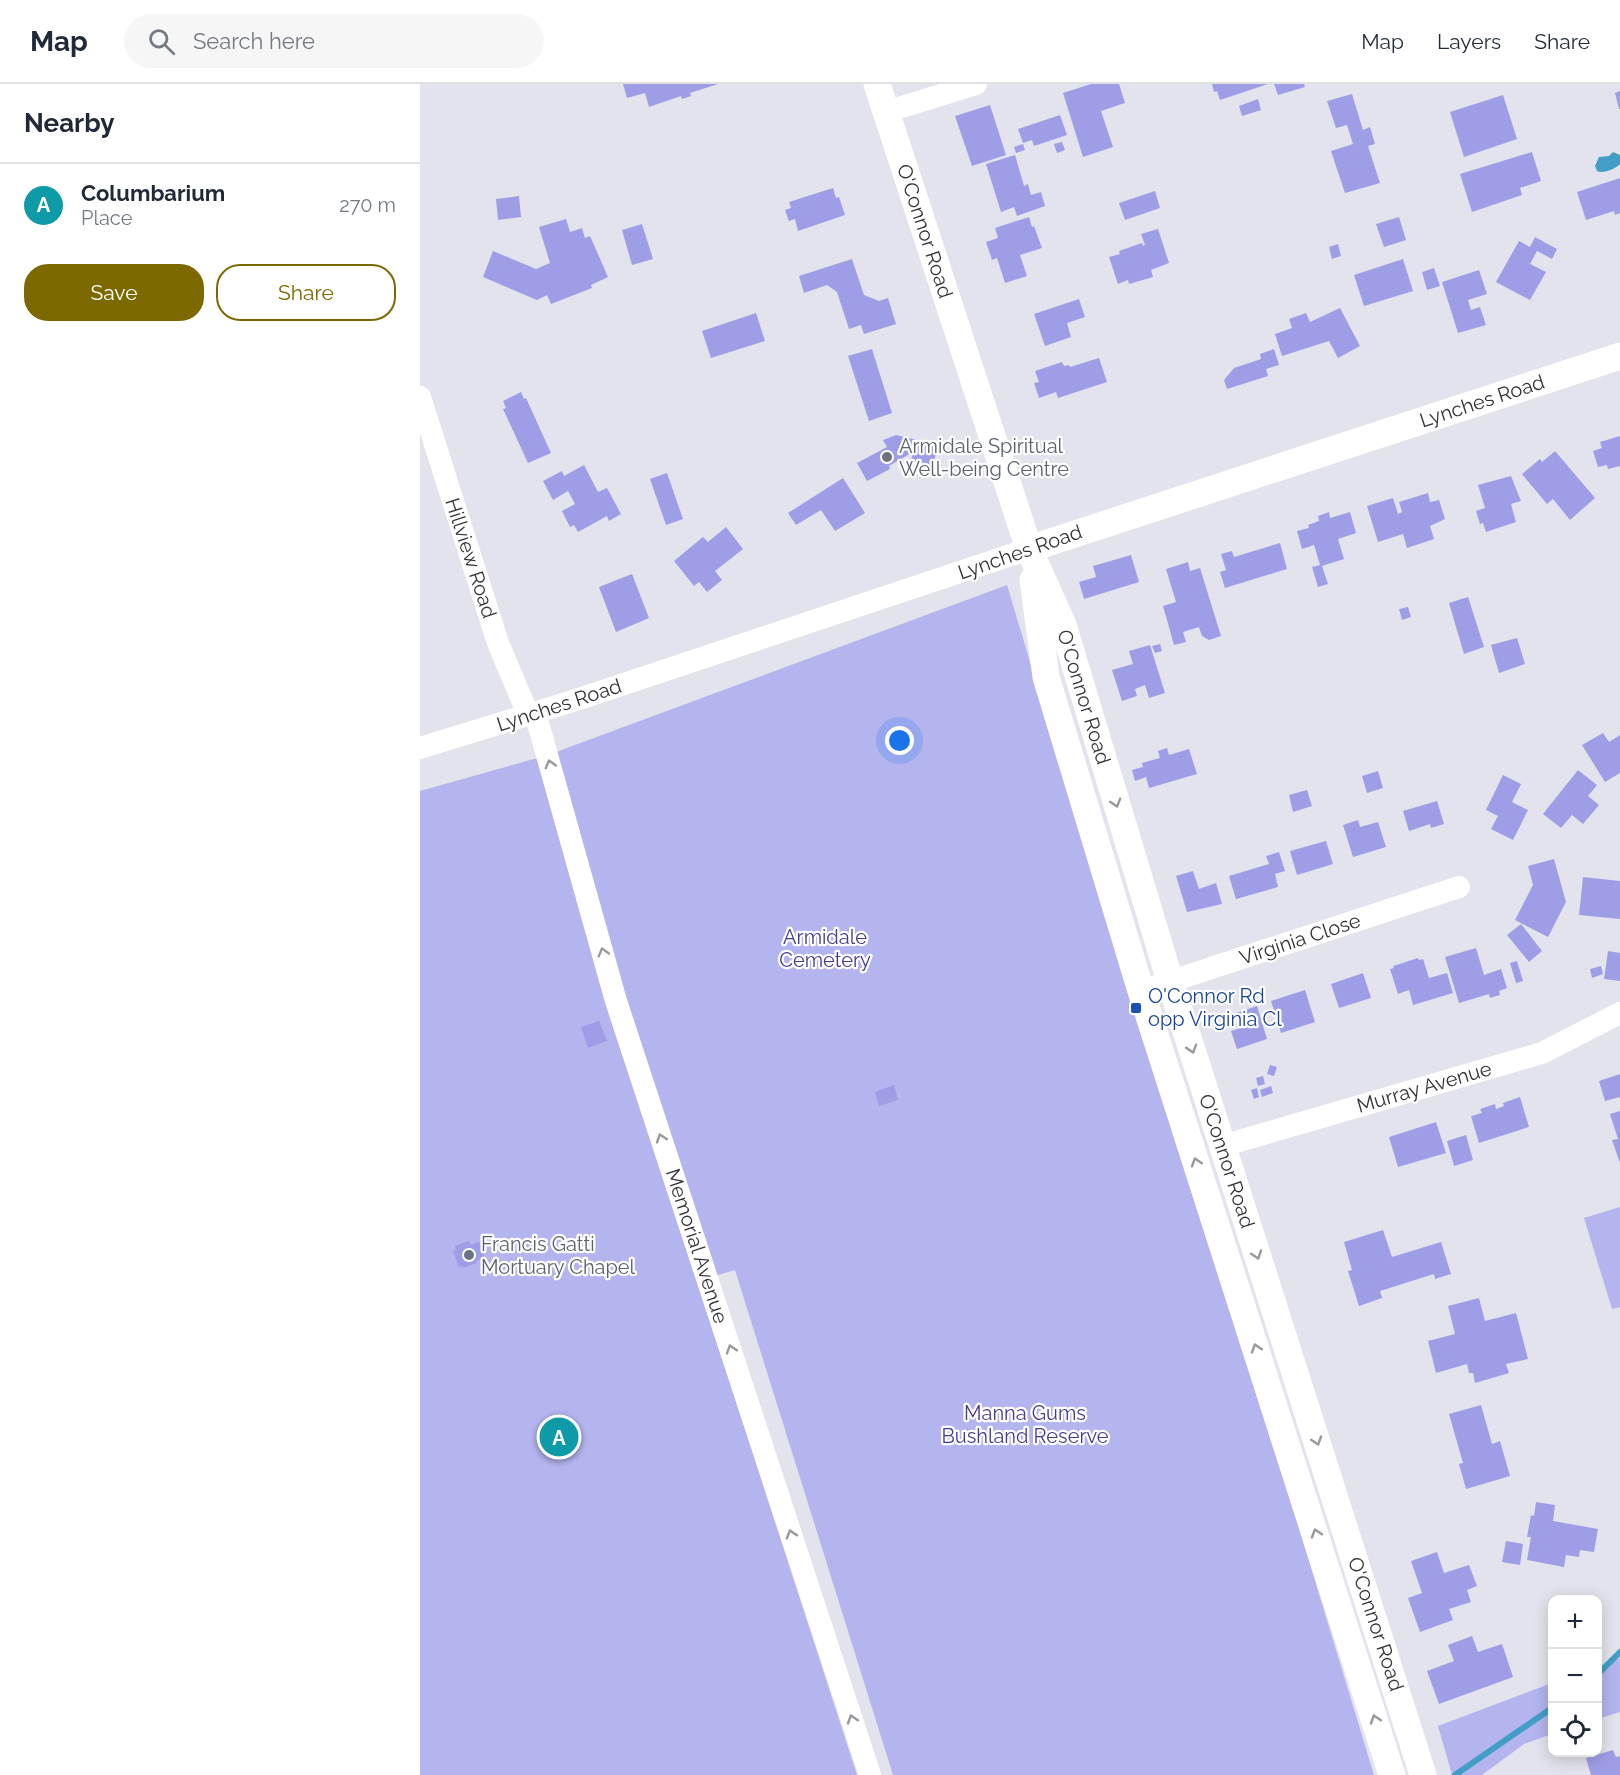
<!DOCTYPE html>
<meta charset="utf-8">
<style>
:root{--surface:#fff;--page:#f6f6f7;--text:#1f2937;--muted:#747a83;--line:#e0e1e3;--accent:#7c6900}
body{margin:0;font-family:Raleway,sans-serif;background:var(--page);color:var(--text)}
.controls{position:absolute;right:18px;bottom:18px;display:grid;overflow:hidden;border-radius:12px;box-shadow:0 3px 15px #0003}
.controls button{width:54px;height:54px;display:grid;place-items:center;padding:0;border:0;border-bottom:2px solid var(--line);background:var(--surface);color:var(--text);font:30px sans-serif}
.you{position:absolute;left:480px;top:657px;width:21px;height:21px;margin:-15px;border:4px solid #fff;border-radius:50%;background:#1a73e8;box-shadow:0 0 0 9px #1a73e833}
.badge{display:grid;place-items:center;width:39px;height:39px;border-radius:50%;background:var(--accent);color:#fff;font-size:20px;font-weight:700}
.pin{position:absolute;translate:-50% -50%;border:3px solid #fff;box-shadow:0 2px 6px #0006}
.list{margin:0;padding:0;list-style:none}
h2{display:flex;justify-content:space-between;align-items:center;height:78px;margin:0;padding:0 24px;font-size:26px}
h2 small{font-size:20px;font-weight:400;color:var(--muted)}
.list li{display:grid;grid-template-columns:39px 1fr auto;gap:18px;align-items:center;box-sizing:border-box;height:84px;padding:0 24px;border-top:2px solid var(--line)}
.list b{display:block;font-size:22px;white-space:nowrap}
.list p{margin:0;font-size:20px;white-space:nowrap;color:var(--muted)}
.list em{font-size:20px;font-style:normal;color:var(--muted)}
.actions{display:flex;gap:12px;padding:18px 24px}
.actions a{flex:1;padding:14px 0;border:2px solid var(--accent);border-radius:24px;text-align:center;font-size:21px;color:var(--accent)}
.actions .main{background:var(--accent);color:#fff}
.icon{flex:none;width:33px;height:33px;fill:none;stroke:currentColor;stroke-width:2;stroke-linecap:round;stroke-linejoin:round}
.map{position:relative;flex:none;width:1200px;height:1691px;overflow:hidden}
header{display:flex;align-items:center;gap:36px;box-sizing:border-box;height:84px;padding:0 30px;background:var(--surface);border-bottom:2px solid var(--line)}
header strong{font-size:28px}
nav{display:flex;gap:33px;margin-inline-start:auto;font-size:21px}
.search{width:420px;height:54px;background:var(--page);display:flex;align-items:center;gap:15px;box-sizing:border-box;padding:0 21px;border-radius:33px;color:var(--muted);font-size:22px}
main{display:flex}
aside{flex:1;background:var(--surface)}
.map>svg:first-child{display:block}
.green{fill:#b4b4ef}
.water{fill:#429ec6}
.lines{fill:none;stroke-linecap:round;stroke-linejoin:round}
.stream{stroke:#429ec6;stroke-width:6}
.building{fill:#9e9ee6}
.minor{stroke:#fff;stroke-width:22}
.tertiary{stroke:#fff;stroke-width:27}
.oneway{stroke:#99999b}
.worship-dot{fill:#6b7280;stroke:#fff;stroke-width:2}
.transit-dot{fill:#1a4fb4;stroke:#fff;stroke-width:2}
.labels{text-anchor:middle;stroke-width:4.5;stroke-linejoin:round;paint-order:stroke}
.street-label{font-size:20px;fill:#333337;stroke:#fff}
.worship-label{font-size:20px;fill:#5b616d;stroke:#fff;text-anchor:start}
.park-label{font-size:20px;fill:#453b90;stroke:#fff}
.transit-label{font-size:20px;fill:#164399;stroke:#fff;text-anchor:start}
</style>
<header>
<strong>Map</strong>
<div class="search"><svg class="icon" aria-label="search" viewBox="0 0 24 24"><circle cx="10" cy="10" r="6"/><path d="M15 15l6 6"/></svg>Search here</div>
<nav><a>Map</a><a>Layers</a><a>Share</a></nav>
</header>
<main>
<aside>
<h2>Nearby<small></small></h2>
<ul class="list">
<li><span class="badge" style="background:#0f9aa8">A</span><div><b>Columbarium</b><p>Place</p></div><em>270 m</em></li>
</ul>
<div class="actions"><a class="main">Save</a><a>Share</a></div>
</aside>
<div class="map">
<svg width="1200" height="1691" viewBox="0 0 1200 1691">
<rect width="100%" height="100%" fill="#e3e3ed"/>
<path class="green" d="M 587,501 L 668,772 L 757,1043 L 954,1691 L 473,1691 L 315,1186 L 277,1197 L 437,1691 L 0,1691 L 0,707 L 128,671 Z
M 1200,1123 L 1200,1223 L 1192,1225 L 1164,1134 Z
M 1200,1574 L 1200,1628 L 1178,1635 L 1178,1583 Z
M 1132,1599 L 1132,1650 L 1104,1660 L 1062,1691 L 1032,1691 L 1018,1642 Z"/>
<path class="water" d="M 1193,68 L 1200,71 L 1200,80 C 1195,85 1183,90 1177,87 L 1175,82 L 1179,73 L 1189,72 Z"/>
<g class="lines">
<path class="stream" d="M 1178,1590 L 1200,1568
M 1035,1691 L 1132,1624"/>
</g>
<path class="building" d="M 203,0 L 298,0 L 270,9 L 271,12 L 262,15 L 261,12 L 229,23 L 225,9 L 207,14 Z
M 671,0 L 699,0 L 705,19 L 681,27 L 693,63 L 663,73 L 643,9 Z
M 792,0 L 848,0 L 800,16 L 797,7 L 794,8 Z
M 854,0 L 884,0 L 885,3 L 858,11 Z
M 1200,7 L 1200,25 L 1199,25 L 1195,9 Z
M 932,10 L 943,46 L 950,43 L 955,60 L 948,62 L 960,99 L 925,109 L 911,67 L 933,60 L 927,41 L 916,44 L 907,17 Z
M 1083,11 L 1097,55 L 1044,73 L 1030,28 Z
M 838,15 L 841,26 L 822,32 L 819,22 Z
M 570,21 L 586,71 L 552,82 L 535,32 Z
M 640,31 L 647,51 L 614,62 L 612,56 L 603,59 L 598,45 Z
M 642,58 L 645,66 L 637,69 L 634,60 Z
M 603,60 L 605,66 L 596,69 L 594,63 Z
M 1112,68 L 1121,97 L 1100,104 L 1102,111 L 1052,128 L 1040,90 Z
M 595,71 L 604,102 L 608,100 L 611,111 L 621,108 L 625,122 L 597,132 L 594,123 L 581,128 L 566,80 Z
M 1200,94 L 1200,129 L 1195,131 L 1194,127 L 1166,136 L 1157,108 Z
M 413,104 L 416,114 L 419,113 L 425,131 L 378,147 L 375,135 L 369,137 L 365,126 L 371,124 L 369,118 Z
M 735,107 L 740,124 L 705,136 L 699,119 Z
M 99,112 L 101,133 L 78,136 L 76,115 Z
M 609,133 L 612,143 L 614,142 L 622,164 L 600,171 L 607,192 L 585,199 L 577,174 L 572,176 L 566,158 L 578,154 L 575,144 Z
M 979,133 L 986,156 L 964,163 L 956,140 Z
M 146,135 L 150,148 L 162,144 L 165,154 L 170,152 L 188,193 L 171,201 L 172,204 L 131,220 L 127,211 L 117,216 L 63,193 L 73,167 L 116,185 L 130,179 L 119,143 Z
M 222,140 L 233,175 L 212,181 L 202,146 Z
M 738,145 L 749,179 L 731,186 L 733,193 L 709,200 L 708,196 L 698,200 L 689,173 L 700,170 L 699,167 L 722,159 L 723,162 L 725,161 L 721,150 Z
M 1115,153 L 1137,165 L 1132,175 L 1117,167 L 1110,180 L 1126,188 L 1110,216 L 1076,198 L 1099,157 L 1110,163 Z
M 918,160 L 921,172 L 912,175 L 909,163 Z
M 432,175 L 444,211 L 459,217 L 468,214 L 476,240 L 444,250 L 441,241 L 429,245 L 417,208 L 407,201 L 384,209 L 379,192 Z
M 983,175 L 993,207 L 944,222 L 934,191 Z
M 1014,184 L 1020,202 L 1007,206 L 1002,188 Z
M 1059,186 L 1067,210 L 1048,216 L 1051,226 L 1060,223 L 1066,241 L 1038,249 L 1022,198 Z
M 659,215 L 665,233 L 647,239 L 651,253 L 625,262 L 614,230 Z
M 920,224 L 940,262 L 918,274 L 909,257 L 862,272 L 855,250 L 872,244 L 869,235 L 886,229 L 890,238 Z
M 336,229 L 345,257 L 291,274 L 282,247 Z
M 452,265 L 472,329 L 449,337 L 428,272 Z
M 854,265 L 859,281 L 846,285 L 848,292 L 807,305 L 804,296 L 814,284 L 841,275 L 840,270 Z
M 679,274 L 687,298 L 638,314 L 636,308 L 619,314 L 614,299 L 619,298 L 615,287 L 642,278 L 644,282 L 649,281 L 650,283 Z
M 101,308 L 104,315 L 106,314 L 131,369 L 108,379 L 83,325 L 86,324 L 83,317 Z
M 476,351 L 518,361 L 513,382 L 491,377 L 493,368 L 469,382 L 470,385 L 447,397 L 437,379 L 467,363 L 463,356 Z
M 1200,352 L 1200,382 L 1188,385 L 1187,381 L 1178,383 L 1173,367 L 1182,364 L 1180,358 Z
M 1135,367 L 1175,414 L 1150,436 L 1133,415 L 1127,420 L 1102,390 L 1120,375 L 1122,378 Z
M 164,381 L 178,408 L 187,404 L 201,430 L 189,437 L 187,432 L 158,448 L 154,441 L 150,443 L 142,427 L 155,420 L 148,407 L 133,416 L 123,397 L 142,387 L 144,392 Z
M 247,389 L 263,435 L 246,441 L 230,395 Z
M 1091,392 L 1101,417 L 1091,420 L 1096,438 L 1066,448 L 1063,439 L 1060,440 L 1056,427 L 1065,424 L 1058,401 Z
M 423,394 L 445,429 L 415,447 L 401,426 L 376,441 L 368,429 Z
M 1008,409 L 1010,418 L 1019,416 L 1025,435 L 1010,442 L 1014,455 L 987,464 L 983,450 L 958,458 L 947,422 L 973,414 L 978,430 L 982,428 L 979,418 Z
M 909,428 L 910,434 L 930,428 L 936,449 L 918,455 L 924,475 L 902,482 L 908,500 L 898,503 L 892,483 L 900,481 L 894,461 L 882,465 L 877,447 L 889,444 L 888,441 L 899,437 L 898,432 Z
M 306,443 L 323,465 L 295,487 L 302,496 L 287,508 L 279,498 L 274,502 L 254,477 L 283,453 L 288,458 Z
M 860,459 L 867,485 L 805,504 L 800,488 L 806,486 L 801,470 L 812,467 L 814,473 Z
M 711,471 L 719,498 L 664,515 L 659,498 L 676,493 L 673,482 Z
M 768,478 L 770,487 L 780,484 L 801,552 L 789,556 L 782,552 L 779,543 L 763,548 L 766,558 L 754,561 L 743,522 L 756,518 L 746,485 Z
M 212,490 L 229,534 L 196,548 L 179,503 Z
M 1048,513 L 1064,563 L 1044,570 L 1029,519 Z
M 988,523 L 991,533 L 982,536 L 979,525 Z
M 1097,554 L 1105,580 L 1079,589 L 1071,561 Z
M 740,560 L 742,567 L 735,569 L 732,562 Z
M 730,561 L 745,609 L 729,614 L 725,601 L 715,605 L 717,612 L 702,617 L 692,586 L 713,580 L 709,567 Z
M 1183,649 L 1189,658 L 1200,651 L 1200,689 L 1185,698 L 1162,661 Z
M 747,664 L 749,671 L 769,665 L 777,690 L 729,704 L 726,693 L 715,697 L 712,686 L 723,683 L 722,679 L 740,674 L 738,667 Z
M 1158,686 L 1177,701 L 1168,712 L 1179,721 L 1163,740 L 1152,731 L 1141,744 L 1123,730 Z
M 958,687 L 963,704 L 947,709 L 942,692 Z
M 1083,691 L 1101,700 L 1092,718 L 1108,726 L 1093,756 L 1071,745 L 1078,732 L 1066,726 Z
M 887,706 L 892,722 L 873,728 L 869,711 Z
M 1017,717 L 1024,740 L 1011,744 L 1010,740 L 989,747 L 983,727 Z
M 938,736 L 940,743 L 958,738 L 966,763 L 933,773 L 923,741 Z
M 906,757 L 913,780 L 877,791 L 870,767 Z
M 859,768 L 865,787 L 855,790 L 858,803 L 816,815 L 809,792 L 849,780 L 846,772 Z
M 1134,775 L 1146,818 L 1128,853 L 1095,836 L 1113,801 L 1108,782 Z
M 773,787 L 779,805 L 796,799 L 802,820 L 767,828 L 756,792 Z
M 1163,793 L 1200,797 L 1200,835 L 1159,831 Z
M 1101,840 L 1122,867 L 1109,878 L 1087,851 Z
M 1056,864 L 1064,891 L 1081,885 L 1087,904 L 1079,907 L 1080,911 L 1070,914 L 1069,910 L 1039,919 L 1025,873 Z
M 1188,867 L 1200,869 L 1200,897 L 1184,895 Z
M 998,874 L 999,876 L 1003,875 L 1009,894 L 1027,889 L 1033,909 L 993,921 L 989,906 L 978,910 L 970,885 L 974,884 L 973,882 Z
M 1097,877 L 1103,897 L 1096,899 L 1090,879 Z
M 1181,882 L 1183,890 L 1172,894 L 1170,885 Z
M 943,889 L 951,914 L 919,924 L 911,900 Z
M 885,906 L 895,938 L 861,949 L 851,917 Z
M 837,922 L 847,955 L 817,965 L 811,947 L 821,944 L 816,929 Z
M 179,937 L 187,957 L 168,964 L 161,943 Z
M 850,981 L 857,983 L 854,992 L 847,990 Z
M 1200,990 L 1200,1013 L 1185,1017 L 1179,997 Z
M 843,992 L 845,1000 L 838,1002 L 836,994 Z
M 474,1001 L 478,1016 L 459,1022 L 455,1008 Z
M 851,1002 L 853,1009 L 842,1013 L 840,1006 Z
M 837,1004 L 839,1013 L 834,1015 L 831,1006 Z
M 1100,1013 L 1109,1043 L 1059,1059 L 1051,1032 L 1062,1029 L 1060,1025 L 1075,1020 L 1076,1025 L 1084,1022 L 1083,1019 Z
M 1200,1027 L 1200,1079 L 1192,1056 L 1198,1055 L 1190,1030 Z
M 1016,1038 L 1026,1069 L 978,1083 L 969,1053 Z
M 1046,1051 L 1053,1076 L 1034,1082 L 1027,1057 Z
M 963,1146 L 972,1173 L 1021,1158 L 1031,1190 L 1015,1195 L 1014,1190 L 960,1207 L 962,1214 L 939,1222 L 928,1187 L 932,1186 L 924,1158 Z
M 49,1157 L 51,1161 L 59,1158 L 65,1174 L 56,1177 L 57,1179 L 43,1184 L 42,1182 L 39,1183 L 33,1167 L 36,1166 L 35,1162 Z
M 1059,1214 L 1065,1237 L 1096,1229 L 1108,1275 L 1086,1280 L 1089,1289 L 1055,1299 L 1053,1289 L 1049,1289 L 1047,1280 L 1016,1289 L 1008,1257 L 1035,1250 L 1028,1222 Z
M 1061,1321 L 1072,1360 L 1080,1357 L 1090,1392 L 1046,1405 L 1039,1380 L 1043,1379 L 1029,1330 Z
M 1116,1418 L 1135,1421 L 1133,1437 L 1178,1445 L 1174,1468 L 1160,1466 L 1159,1473 L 1146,1471 L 1144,1483 L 1107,1476 L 1111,1453 L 1107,1453 L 1111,1431 L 1114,1432 Z
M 1086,1457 L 1103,1460 L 1100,1481 L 1082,1478 Z
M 1017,1468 L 1024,1489 L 1049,1481 L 1057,1502 L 1047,1506 L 1051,1518 L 1029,1525 L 1033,1536 L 1000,1548 L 988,1514 L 1002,1509 L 991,1477 Z
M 1052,1552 L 1058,1568 L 1082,1560 L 1093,1593 L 1019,1620 L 1007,1587 L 1034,1577 L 1028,1561 Z
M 1193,1666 L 1196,1673 L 1200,1672 L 1200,1691 L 1171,1691 L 1166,1674 Z"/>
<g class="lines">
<path class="minor" d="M 466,28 L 556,0
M 0,313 L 78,559 L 105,623 L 118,639 L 196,917 L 450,1691
M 0,664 L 156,616 L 609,465
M 721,907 L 1039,803
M 802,1062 L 1122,969 L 1200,929"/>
<path class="tertiary" d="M 457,0 L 609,465 L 643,541 L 750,897 L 1003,1691
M 609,465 L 1200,272
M 613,496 L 626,593 L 721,907 L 972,1691"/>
</g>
<defs><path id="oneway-chevron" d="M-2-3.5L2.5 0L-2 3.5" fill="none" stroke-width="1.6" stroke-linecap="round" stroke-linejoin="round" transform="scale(1.5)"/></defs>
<g class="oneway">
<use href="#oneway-chevron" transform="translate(130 680) rotate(-106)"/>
<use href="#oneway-chevron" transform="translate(696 719) rotate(73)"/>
<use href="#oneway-chevron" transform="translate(183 868) rotate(-106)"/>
<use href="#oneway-chevron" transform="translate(772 965) rotate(73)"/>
<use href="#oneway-chevron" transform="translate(241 1054) rotate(-108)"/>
<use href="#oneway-chevron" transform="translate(776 1078) rotate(-108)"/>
<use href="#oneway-chevron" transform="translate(837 1171) rotate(72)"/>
<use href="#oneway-chevron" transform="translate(836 1264) rotate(-108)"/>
<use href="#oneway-chevron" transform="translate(311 1265) rotate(-108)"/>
<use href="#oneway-chevron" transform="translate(897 1357) rotate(72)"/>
<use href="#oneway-chevron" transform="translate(896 1449) rotate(-108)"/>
<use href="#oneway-chevron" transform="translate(371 1450) rotate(-107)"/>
<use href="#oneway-chevron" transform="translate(432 1635) rotate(-108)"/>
<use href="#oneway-chevron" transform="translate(955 1635) rotate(-108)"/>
</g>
<g class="worship-dot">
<circle cx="467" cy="373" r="6"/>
<circle cx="49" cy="1171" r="6"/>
</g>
<rect class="transit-dot" x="710" y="918" width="12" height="12" rx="3"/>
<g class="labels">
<g class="street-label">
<text transform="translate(505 147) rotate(72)" y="7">O'Connor Road</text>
<text transform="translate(1062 317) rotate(-18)" y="7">Lynches Road</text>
<text transform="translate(600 468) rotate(-19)" y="7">Lynches Road</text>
<text transform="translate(51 474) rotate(72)" y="7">Hillview Road</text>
<text transform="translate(664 613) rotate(73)" y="7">O'Connor Road</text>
<text transform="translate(139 621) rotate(-18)" y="7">Lynches Road</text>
<text transform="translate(880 855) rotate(-18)" y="7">Virginia Close</text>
<text transform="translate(1004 1003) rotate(-16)" y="7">Murray Avenue</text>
<text transform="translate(807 1077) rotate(72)" y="7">O'Connor Road</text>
<text transform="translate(277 1162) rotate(72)" y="7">Memorial Avenue</text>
<text transform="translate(956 1540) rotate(72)" y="7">O'Connor Road</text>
</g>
<g class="worship-label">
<text x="479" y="369">Armidale Spiritual<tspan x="479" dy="23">Well-being Centre</tspan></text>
<text x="61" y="1167">Francis Gatti<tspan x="61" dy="23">Mortuary Chapel</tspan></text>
</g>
<g class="park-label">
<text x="405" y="860">Armidale<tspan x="405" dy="23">Cemetery</tspan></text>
<text x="605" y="1336">Manna Gums<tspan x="605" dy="23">Bushland Reserve</tspan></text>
</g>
<g class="transit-label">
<text x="728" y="919">O'Connor Rd<tspan x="728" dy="23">opp Virginia Cl</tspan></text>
</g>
</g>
</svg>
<div class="controls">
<button>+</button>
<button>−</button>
<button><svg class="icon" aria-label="locate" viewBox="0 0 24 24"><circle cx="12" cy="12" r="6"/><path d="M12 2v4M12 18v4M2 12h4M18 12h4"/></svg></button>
</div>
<div class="you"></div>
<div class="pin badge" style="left:139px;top:1353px;background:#0f9aa8">A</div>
</div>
</main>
